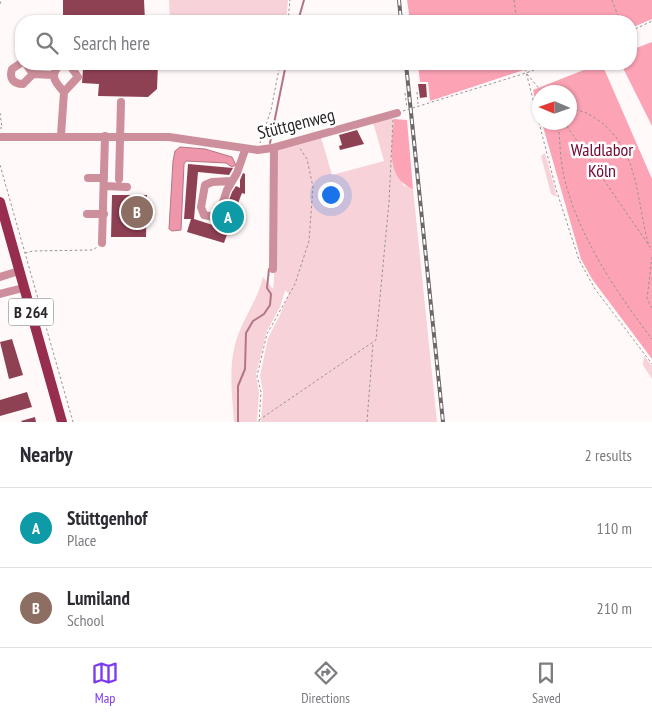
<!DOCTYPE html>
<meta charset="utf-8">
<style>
:root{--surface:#fff;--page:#f2f2f3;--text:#2b2b33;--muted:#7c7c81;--line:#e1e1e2;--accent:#7c3aed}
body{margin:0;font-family:"PT Sans Narrow",sans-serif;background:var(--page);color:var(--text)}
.compass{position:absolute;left:532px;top:85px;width:45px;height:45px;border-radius:50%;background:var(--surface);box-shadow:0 1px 4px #0004;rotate:272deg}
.you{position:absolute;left:330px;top:194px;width:18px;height:18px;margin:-12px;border:4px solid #fff;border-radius:50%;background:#1a73e8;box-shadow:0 0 0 8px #1a73e833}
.badge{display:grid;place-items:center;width:32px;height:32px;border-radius:50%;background:var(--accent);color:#fff;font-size:16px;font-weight:700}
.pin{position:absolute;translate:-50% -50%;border:2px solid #fff;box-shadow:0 1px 5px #0006}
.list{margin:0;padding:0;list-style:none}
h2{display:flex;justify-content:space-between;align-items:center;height:65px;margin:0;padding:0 20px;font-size:21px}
h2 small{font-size:16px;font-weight:400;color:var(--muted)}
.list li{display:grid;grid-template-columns:32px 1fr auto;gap:15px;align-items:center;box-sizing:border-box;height:80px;padding:0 20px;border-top:1px solid var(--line)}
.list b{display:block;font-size:19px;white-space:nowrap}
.list p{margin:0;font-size:16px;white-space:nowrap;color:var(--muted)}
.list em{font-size:16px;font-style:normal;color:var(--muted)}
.icon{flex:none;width:28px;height:28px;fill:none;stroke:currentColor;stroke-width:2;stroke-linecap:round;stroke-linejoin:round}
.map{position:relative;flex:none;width:652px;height:422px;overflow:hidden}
.search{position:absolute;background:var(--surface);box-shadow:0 1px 4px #0004;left:15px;right:15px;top:15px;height:55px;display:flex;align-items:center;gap:12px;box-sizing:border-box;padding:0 18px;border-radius:20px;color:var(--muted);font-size:19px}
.sheet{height:225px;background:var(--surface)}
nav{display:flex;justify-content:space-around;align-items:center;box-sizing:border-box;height:70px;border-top:1px solid var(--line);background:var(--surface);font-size:14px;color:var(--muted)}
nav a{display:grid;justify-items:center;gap:2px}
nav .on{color:var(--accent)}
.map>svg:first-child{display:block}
.green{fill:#f7d2d9}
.forest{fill:#fca3b5}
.water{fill:#ef97aa;stroke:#b47583}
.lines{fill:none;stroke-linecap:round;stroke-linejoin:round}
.stream{stroke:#b47583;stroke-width:2}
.building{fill:#8f4154}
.path{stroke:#979192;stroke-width:1;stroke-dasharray:2.5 2.5;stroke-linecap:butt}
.minor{stroke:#cc8f9b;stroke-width:8}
.major{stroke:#982e4e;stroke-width:10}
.rail-casing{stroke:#6d6869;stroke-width:4}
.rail{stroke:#fff;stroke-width:2;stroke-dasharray:5.5;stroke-linecap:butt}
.labels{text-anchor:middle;stroke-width:5;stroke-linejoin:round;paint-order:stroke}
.shield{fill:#fff;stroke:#6b6768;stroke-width:1}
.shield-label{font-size:16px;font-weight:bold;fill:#2b2627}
.street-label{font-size:18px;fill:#2b2627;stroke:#fff}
.park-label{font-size:18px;fill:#710630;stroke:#fff}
</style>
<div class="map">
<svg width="652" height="422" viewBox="0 0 652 422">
<rect width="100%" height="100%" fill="#fff9fa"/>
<path class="green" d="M 169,0 L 288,0 L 286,21 L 170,21 Z
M 388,118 L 394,119 L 392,143 L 403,185 L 413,189 L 437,422 L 261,422 L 263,392 L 260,376 L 268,338 L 279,317 L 289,293 L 285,291 L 280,307 L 267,331 L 256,375 L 259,393 L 257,422 L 234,422 C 232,394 228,365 237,338 C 244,317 258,299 263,277 L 273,289 L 274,282 L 277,150 L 321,137 L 332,175 L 384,161 L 373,122 Z
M 545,153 L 557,197 L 551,194 L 541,156 Z
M 644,356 L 652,366 L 652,379 L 643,365 Z"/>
<path class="forest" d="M 407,0 L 652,0 L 652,19 L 631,28 L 631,21 L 410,21 Z
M 652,42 L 652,126 L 621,64 L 631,64 L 631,50 Z
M 418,64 L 542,64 L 430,101 L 428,82 L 420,82 Z
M 599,64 L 602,64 L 652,179 L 652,359 L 592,279 L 581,259 L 542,123 L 570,122 L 570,92 L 540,92 L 539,114 L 533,90 Z
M 394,119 L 407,120 L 413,189 C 385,178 392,144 394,119 Z"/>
<path class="water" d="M 180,147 L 205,149 L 232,157 L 236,165 L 232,167 L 226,163 L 186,161 L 184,164 L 181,230 L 172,231 L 169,229 L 173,161 L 175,151 Z"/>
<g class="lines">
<path class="stream" d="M 298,21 L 304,0
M 270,143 L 286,64
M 238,422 L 238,386 L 245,369 L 246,333 L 253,321 L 264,314 L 270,305 L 271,294 L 267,288 L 269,269"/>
</g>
<path class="building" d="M 63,0 L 144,0 L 145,21 L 113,21 L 105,18 L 102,21 L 63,21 Z
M 76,64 L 158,64 L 157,89 L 148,97 L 98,96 L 99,84 L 82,83 L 83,69 L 79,69 Z
M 418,84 L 426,84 L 427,97 L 420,98 Z
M 357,130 L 364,144 L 340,150 L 339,146 L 342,145 L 339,135 Z
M 188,164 L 233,168 L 229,175 L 198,172 L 194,219 L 219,227 L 232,192 L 236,186 L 240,188 L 240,180 L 243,173 L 245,174 L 245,194 L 242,193 L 240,198 L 224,243 L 187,232 L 191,219 L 184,219 Z
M 112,195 L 147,195 L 146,237 L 111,237 Z
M 12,339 L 23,375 L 9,379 L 0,342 Z
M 27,392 L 32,407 L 0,416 L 0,400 Z
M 35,417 L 36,422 L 22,422 L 21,421 Z"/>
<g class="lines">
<path class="path" d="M 514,0 L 517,21
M 612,0 L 620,21
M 0,4 L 1,0
M 288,21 L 290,0
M 631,31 L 652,21
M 524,64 L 556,189 L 579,260 L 595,289 L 652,364
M 527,74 L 542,92
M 417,92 L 418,104
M 405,93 L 407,108
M 403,111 L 526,73 L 550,64
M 570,111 C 581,109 588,113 598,120 C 640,150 636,201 649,246
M 0,113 L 2,128 L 0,128
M 558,122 C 560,139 560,156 563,172 C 575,231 616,292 652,339
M 564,122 L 652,250
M 260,143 L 271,110 L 280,64
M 0,165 L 73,422
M 25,253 L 33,251 L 93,250 L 97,247
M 652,257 L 647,299 L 652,308
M 259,420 L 376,340 L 389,202 L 393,120
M 259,422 L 261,392 L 257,376 L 267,334 L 295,284 L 309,241 L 313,187 L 307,159 L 299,147
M 367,422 L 373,343"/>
<path class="minor" d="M 21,63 L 12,69 C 9,78 13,84 23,84 L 33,74
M 26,64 L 33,74
M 61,64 C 49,75 54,81 64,92
M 33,74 L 53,75
M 61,135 L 64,92 L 78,77 L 69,64
M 0,137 L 169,137 L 258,150 L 272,148 L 397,113
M 88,178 L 104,178
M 119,179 L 121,102
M 231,181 L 212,182 L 205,185 L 201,207 L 204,215 L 214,217 L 219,214 L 227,190 L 237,173 L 245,150
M 104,186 L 127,187
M 87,214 L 104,214
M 102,243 L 105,136
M 273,269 L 274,148
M 0,277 L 19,271
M 0,294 L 23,288"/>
<path class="major" d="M 0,202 L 62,422"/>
<defs>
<path id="rail" d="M 399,0 L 401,21
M 406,64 L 443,422"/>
</defs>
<use href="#rail" class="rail-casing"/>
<use href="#rail" class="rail"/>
</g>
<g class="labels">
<rect class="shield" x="8.5" y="298.5" width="45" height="27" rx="4"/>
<g class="shield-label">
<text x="31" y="318">B 264</text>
</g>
<g class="street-label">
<text transform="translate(296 124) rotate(-14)" y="6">Stüttgenweg</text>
</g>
<g class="park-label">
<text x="602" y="156">Waldlabor<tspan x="602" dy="21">Köln</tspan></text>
</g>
</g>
</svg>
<svg class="compass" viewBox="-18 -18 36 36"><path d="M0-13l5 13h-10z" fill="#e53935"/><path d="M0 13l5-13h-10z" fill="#7c7c81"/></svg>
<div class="you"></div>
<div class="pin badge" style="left:228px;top:217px;background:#0f9aa8">A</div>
<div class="pin badge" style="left:137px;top:212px;background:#8d6e63">B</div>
<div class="search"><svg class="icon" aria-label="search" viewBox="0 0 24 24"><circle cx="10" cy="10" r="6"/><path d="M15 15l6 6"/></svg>Search here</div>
</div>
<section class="sheet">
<h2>Nearby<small>2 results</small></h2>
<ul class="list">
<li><span class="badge" style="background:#0f9aa8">A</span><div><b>Stüttgenhof</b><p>Place</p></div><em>110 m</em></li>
<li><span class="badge" style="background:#8d6e63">B</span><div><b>Lumiland</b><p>School</p></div><em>210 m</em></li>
</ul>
</section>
<nav>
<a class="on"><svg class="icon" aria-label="map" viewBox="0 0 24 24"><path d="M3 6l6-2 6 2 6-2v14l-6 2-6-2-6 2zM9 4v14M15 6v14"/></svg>Map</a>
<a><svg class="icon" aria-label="directions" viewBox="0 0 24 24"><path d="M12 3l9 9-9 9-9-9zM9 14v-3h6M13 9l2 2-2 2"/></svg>Directions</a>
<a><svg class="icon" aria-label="saved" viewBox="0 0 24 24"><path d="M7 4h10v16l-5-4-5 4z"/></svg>Saved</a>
</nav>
